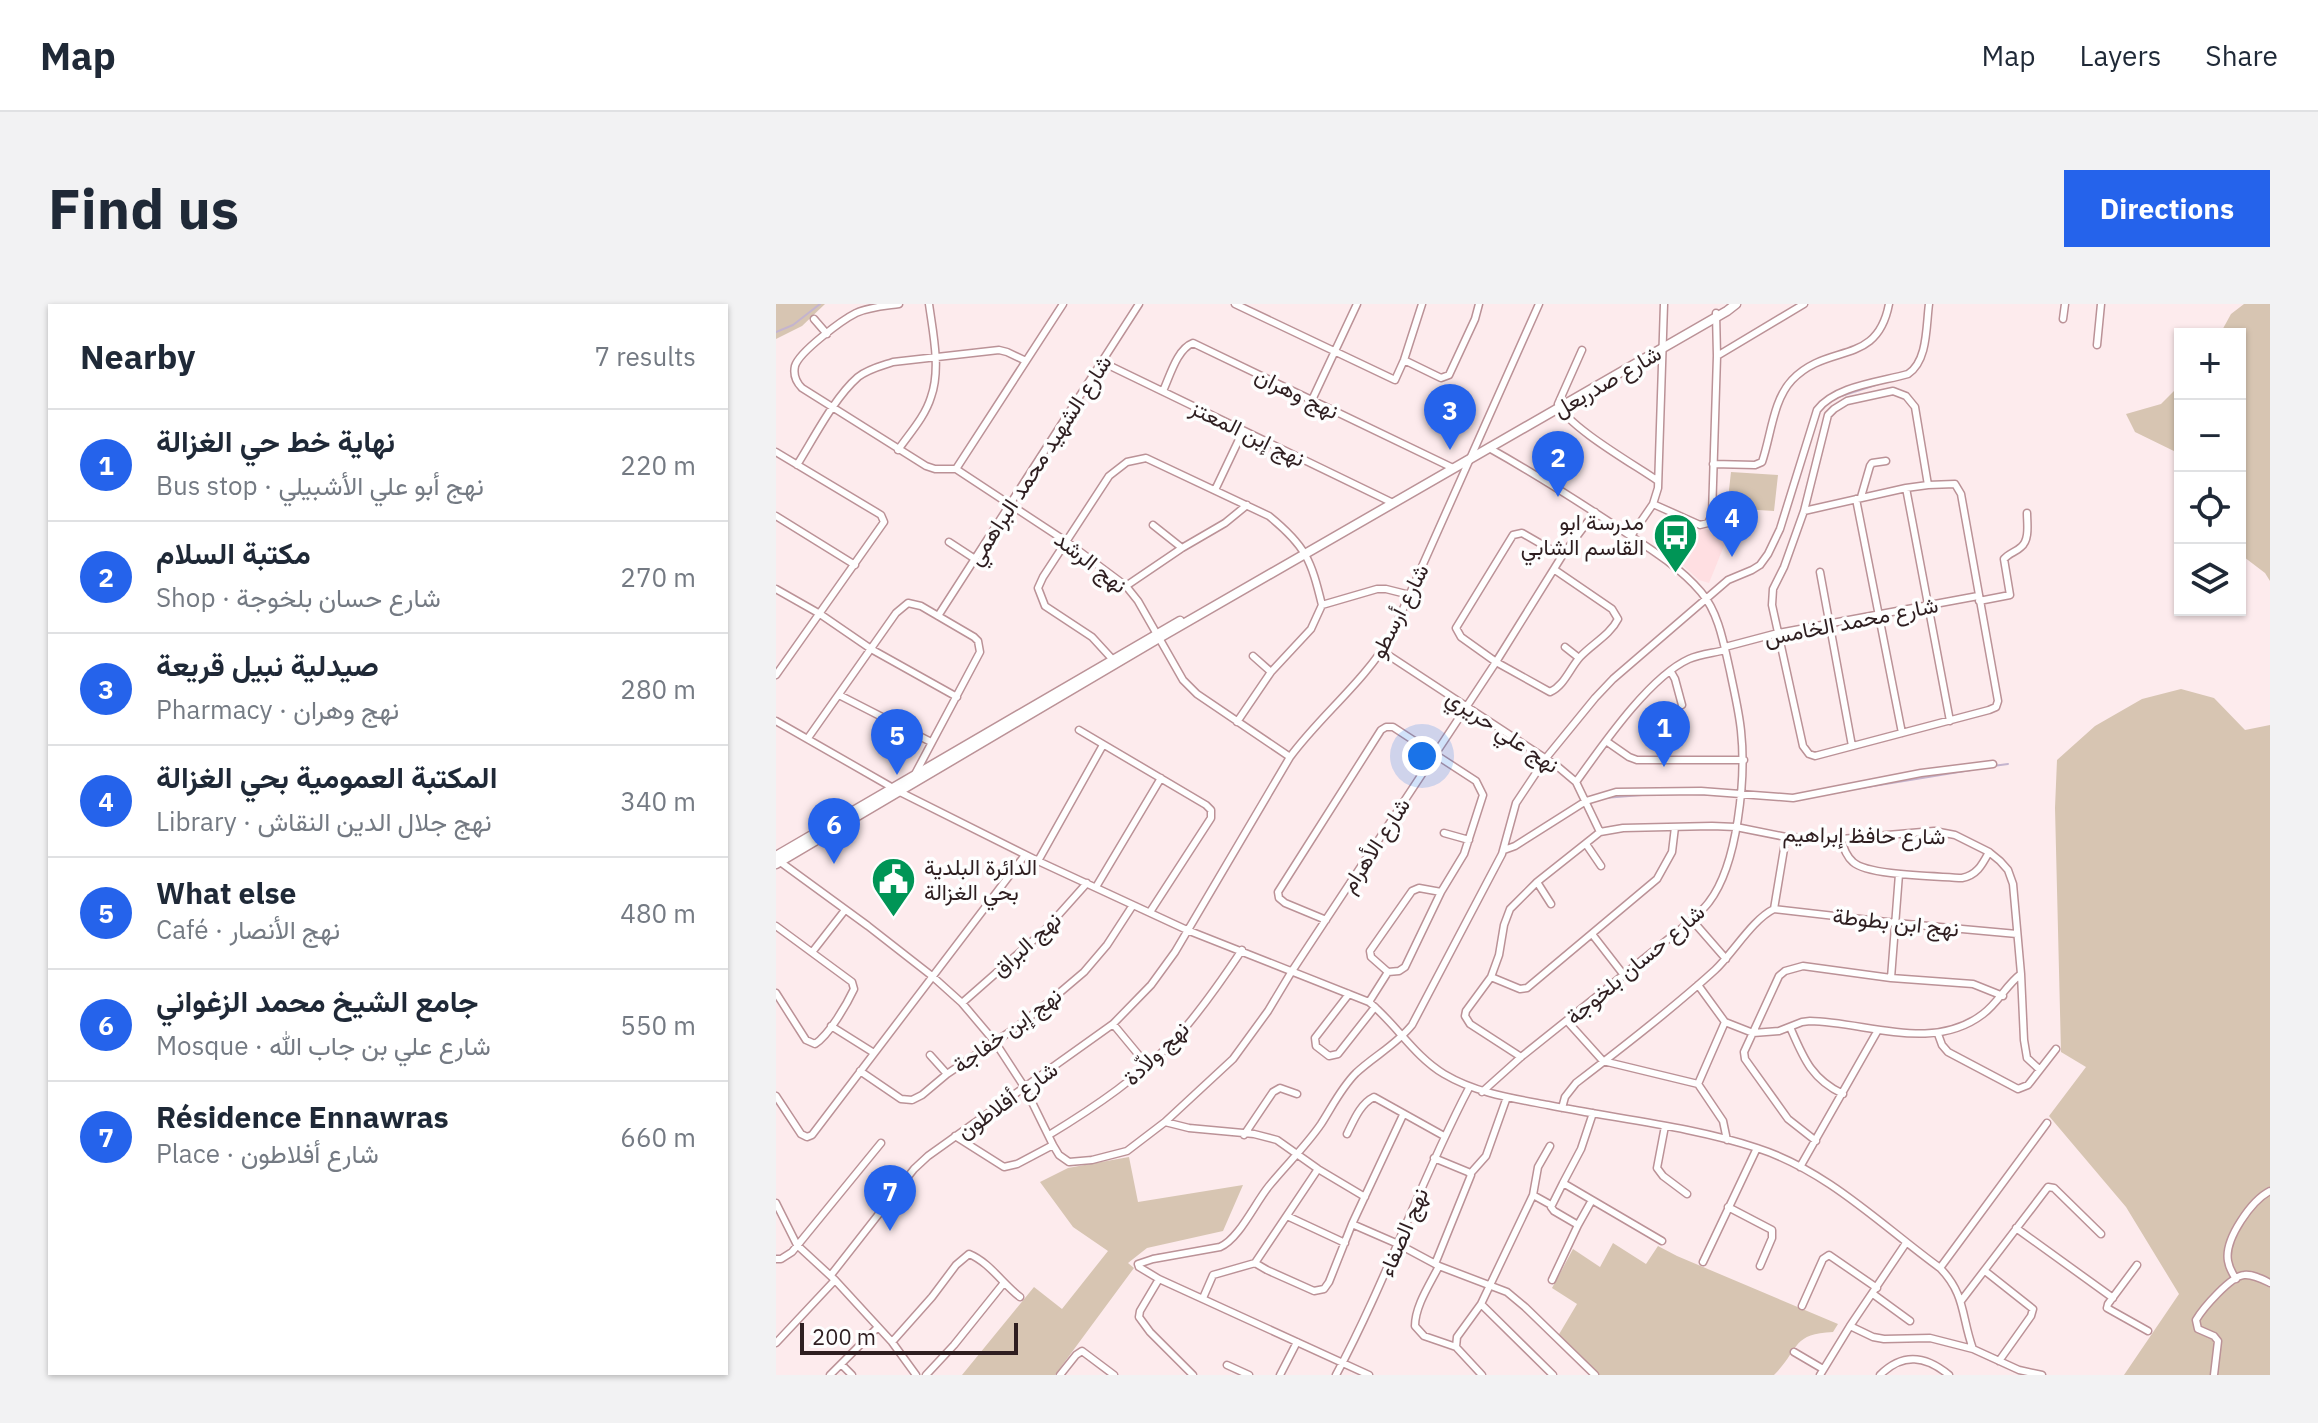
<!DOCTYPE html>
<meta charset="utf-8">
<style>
:root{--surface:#fff;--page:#f2f2f3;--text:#1f2937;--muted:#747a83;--line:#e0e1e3;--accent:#2563eb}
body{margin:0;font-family:"IBM Plex Sans",Vazirmatn,sans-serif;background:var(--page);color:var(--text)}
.controls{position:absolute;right:24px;top:24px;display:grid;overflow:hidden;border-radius:0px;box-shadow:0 2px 6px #0004}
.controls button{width:72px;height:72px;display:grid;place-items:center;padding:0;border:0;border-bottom:2px solid var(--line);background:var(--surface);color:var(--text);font:40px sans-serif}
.scale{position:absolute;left:24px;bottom:20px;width:218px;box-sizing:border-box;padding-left:8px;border:4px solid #2e1e20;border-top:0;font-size:22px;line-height:28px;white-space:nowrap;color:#2e1e20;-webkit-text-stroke:6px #fefefe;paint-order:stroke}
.you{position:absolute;left:646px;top:452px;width:28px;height:28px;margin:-20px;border:6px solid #fff;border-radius:50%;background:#1a73e8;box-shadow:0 0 0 12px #1a73e833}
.badge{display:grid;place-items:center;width:52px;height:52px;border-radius:50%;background:var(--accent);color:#fff;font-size:26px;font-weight:700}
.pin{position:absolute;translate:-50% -66px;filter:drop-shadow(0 2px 4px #0008)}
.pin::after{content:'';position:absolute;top:42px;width:28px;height:24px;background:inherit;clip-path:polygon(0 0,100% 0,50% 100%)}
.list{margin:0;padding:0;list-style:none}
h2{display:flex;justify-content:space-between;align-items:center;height:104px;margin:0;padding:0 32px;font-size:34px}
h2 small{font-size:26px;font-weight:400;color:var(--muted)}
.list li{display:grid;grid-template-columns:52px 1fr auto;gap:24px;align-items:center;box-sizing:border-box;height:112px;padding:0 32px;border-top:2px solid var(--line)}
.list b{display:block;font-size:30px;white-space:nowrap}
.list p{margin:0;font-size:26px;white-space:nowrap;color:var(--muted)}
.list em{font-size:26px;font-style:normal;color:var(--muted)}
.icon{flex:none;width:44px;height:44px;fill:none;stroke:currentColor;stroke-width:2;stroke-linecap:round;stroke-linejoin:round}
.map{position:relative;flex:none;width:1494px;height:1071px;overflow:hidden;border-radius:0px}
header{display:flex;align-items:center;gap:48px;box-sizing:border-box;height:112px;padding:0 40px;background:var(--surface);border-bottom:2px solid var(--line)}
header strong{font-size:38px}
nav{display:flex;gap:44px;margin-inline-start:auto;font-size:28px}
.intro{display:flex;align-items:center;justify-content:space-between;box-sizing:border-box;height:192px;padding:0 48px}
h1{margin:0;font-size:56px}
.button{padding:20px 36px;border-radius:0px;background:var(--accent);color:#fff;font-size:28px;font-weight:700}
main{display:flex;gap:48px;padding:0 48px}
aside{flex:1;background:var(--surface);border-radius:0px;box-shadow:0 2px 6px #0004}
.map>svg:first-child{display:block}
.built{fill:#ffdfe2}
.green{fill:#d7c5b2}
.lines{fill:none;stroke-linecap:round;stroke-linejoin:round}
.stream{stroke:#c4b4ce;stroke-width:2}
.street-casing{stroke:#bb9297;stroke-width:9}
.secondary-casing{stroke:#bb9297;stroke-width:11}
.street{stroke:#fff;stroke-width:6}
.secondary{stroke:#fff;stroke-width:8}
.labels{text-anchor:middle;stroke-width:7;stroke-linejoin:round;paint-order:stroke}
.street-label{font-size:22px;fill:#2e1e20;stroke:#fefefe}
.poi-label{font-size:22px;fill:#2e1e20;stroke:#fefefe;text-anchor:end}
</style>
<header>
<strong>Map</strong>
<nav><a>Map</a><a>Layers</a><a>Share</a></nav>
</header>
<div class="intro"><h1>Find us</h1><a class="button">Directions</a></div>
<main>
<aside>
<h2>Nearby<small>7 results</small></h2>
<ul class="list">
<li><span class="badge">1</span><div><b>نهاية خط حي الغزالة</b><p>Bus stop · نهج أبو علي الأشبيلي</p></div><em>220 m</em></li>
<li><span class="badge">2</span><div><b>مكتبة السلام</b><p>Shop · شارع حسان بلخوجة</p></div><em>270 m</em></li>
<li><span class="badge">3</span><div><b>صيدلية نبيل قريعة</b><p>Pharmacy · نهج وهران</p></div><em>280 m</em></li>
<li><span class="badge">4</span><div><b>المكتبة العمومية بحي الغزالة</b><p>Library · نهج جلال الدين النقاش</p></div><em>340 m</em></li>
<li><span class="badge">5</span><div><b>What else</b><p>Café · نهج الأنصار</p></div><em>480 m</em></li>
<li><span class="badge">6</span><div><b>جامع الشيخ محمد الزغواني</b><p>Mosque · شارع علي بن جاب الله</p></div><em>550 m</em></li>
<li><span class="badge">7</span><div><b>Résidence Ennawras</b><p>Place · شارع أفلاطون</p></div><em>660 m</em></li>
</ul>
</aside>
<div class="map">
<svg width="1494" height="1071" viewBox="0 0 1494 1071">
<rect width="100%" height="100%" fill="#fdebed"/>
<path class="built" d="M 908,218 L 952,232 L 933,279 L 923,276 L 903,258 Z"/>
<path class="green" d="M 0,0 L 49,0 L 26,22 L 0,35 Z
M 1468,0 L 1494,0 L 1494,277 L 1489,269 L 1464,250 L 1464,30 L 1444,30 L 1455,10 Z
M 1404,81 L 1404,150 L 1359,128 L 1350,110 L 1385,100 Z
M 955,168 L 1002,171 L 998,207 L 951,204 Z
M 1405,385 L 1438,394 L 1469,426 L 1494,421 L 1494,1071 L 1348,1071 L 1403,990 L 1350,903 L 1273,812 L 1310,763 L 1285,748 L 1279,504 L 1281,456 L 1319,422 L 1366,395 Z
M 353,853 L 362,898 L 467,881 L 447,927 L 371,944 L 352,959 L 358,964 L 279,1071 L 186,1071 L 258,983 L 286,1005 L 332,947 L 297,923 L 264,878 L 292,864 Z
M 837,939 L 870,960 L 882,942 L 901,952 L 1062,1020 L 1057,1028 C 1015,1030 1024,1045 998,1071 L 823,1071 L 782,1032 L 801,1000 L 776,984 L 797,945 L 824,963 Z"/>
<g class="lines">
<path class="stream" d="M 0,28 L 17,21 L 44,0
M 1062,93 L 1106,79
M 917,310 L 927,301
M 1217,462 L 1232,460
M 1079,485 L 1195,466
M 916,490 L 958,492
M 828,494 L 866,491
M 472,908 L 496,874
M 375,952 L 386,950"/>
<defs>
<path id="street" d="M 123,0 C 109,2 93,3 80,9 C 66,16 23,48 19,62 C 17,71 20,78 26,84 L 150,162 L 159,165 L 180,165 L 291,238 L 350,282 L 362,297 L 407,376 L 421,390 L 514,453
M 459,0 L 619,76 L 628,56 L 646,0
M 38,15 L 51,30
M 1287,15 L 1289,0
M 1321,41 L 1325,0
M 806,46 L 782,100 C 792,123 859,161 882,177
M 941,52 L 1028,0
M 628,56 L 665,74 L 673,71 L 699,15 L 703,0
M 326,58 L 617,199
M 387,87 C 394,72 401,45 417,39 L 677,164
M 536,96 L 581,0
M 122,146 C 133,130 149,113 155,93 C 165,65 157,29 153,0
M 0,148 L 105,211 L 108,218 L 0,371
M 937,160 L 979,161 L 986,158 C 995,132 997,96 1016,76 C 1052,38 1101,63 1113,0
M 21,161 C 38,134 58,94 82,73 C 92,65 105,62 117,58 L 223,46 L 231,48 L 250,57
M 180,165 L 287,0
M 1130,184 L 1174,417
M 439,186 L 467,127
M 1085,193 L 1094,162 L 1096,159 L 1110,157
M 1080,195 L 1126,429
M 877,200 L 924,221 L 932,219 L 936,211 L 941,52 L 940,9
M 1028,207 L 1130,184 L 1152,181 L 1179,180 L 1185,190 L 1222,397 L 1220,403 L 1213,406 L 1039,452 L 1033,450 L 1027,442 L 996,301 L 997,285 L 1008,263 L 1028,207 L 1052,111 L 1058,105 L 1071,97 L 1117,87 L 1130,92 L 1139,103 L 1152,181
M 0,212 L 79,261
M 377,221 L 406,244
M 855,232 L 877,200 L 882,184 L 888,0
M 173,238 L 199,255
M 779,266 L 836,305 L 842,315 C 834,331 816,340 804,353 C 794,364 788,382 774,388 L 720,358 L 685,333 L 680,324 L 737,231 L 746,229 L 786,252
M 1044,268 L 1076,442
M 350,282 L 406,244 L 449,219 L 471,201
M 0,285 L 44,310 L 95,345 L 181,393
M 1203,297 L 1234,291 L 1228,255 C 1233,249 1240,248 1245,243 C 1254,236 1251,219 1251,209
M 546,301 L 601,285 L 610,285 L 634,291
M 162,312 L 363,0
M 789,343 L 803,354
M 949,343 L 1002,329 L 1202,292
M 606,347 L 781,462 L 800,478 L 824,528
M 477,352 L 495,368
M 338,357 L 316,333 L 269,302 L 262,284 L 267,273 L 333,172 L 351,158 L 370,154 L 493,212 C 530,242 535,256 546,301 L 535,325 L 495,368 L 461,418
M 895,368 L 899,375 L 906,401
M 63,391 L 155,438
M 0,417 L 124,488 L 262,557 L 411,626 L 593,698 C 620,720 638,752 668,770 C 700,789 735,794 772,801 C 841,815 914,822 981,844 C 1052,867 1105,921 1164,964 C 1190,991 1185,1012 1197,1045 L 1243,1066 L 1266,1071
M 303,426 L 430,501 L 435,506 L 435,514 L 374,608
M 32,434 L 120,309 L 132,299 L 145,302 L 198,333 L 202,337 L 204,348 L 138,472
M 830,437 L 853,453 L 861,456 L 968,456
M 800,478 C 826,442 873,373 913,355 C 924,350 938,349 949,346
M 668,529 L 693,536
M 1065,535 C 1068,544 1070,552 1077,558 C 1092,572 1163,572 1186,574 C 1201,571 1206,561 1213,548
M 810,540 L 825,562
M 728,546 L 739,542 L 810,497 L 840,488 L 925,487 L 1017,494 L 1145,469 L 1217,460
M 3,557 L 92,622 L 156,672 L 186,699 L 219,738 L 249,784 L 277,841 L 283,851 L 293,858 L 316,856 L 351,847 L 389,818 L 457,755 L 492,707 L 516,667 L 720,358 L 786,252 L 819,208
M 262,557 L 327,441
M 761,578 L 775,600
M 320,583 L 385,474
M 998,605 L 1120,619 L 1241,630
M 550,616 L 509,599 L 503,594 L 502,588 L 605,426 L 610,423 L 617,423 L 700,477 L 707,491 L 688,550 L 665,588 L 629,663 L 623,667 L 612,668 L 593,698
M 916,616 L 950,655
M 0,622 L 76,678 L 78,685 C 71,700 53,731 39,740 L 30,736 L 0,689
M 816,630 L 847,670
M 37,647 L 69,606
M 612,668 L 595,653 L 594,647 L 636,587 L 643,584 L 665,588
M 1245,670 L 1248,736 L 1251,754 L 1263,765
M 715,673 L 744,685 L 751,684 L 881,575 L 896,548 L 899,523
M 1115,674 L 1123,570
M 573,690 L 539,734 L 540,742 L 553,752 L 562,750 L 599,703
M 186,699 L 269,626 L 311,579
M 791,717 L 827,757 L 922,780 L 947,817 L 951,836
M 337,720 L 371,761
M 55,722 L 98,749
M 1014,723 C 1027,753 1035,775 1067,790
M 1162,730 L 1166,741 L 1172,748 L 1242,785 L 1252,781 L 1280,745
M 154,751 L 171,770
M 745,753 L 694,720 L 689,712 L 690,707 L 715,673 L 723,651 L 728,621 L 734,605 L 761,578 L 824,528 L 847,524 L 936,522 L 960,523 L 1010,533 L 1065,535 L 1158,527 L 1179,531 L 1213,548 L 1224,557 L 1232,566 L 1237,580 L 1245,670 C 1230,681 1223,698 1207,710 C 1156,749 1091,718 1034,717 L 1026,718 L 1003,727 L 977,729 L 949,718 L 922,681
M 84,767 L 125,795 L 136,796 L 146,791 L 171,770 L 238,725 L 275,696 L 308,668 L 331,641 L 357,601
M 922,780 L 949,718
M 706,788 L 745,753 L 916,616 C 921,610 928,605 933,598 C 962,560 970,474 965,427 C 963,407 958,387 954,367 C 948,341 943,309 925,288 C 901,260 868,241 838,221 C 797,194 756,168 713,144
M 0,792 L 25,830 L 31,833 L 36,831 L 249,551
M 786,804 L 789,793 L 800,779 C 847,743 895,706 939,666 C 957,649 977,615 998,605 L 1010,533
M 817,809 L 805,845 L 787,879 L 886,937
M 389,818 L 413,824 L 478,830 L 501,836 L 542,865 L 589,893
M 889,822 L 881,864 L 887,872 L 911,890
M 571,830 C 578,816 584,800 598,793 L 668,832
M 273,831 C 319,803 365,772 402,732 C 426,705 446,676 466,646
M 468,831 L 497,788 L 504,784 L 521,790
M 179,832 L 228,863 L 241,860 L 277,841
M 1040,837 L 1012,815 L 969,755 L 968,748 L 1003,672 L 1009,667 L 1027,662 L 1115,674 L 1197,680 L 1227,692
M 658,854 L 692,868 L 695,871 L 659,960
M 1024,863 L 1102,726
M 694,870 L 710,852 L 731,793
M 787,879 L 775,903 L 778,907 L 802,921
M 757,891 L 762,863 L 774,842
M 0,899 L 21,941 L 59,976 L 116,1038 L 140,1071
M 952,903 L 996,926 L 996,934 L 984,962
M 511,912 L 569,939
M 576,920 L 622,940 L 663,962 L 731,988 L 749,1003 L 819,1071
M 1240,924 L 1337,994
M 0,955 L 5,955 L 16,948 L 105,839
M 927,958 L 981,844
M 479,959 L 491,966 L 538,987 L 548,985 L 553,978 L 576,920 L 627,811
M 479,959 L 542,865
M 1361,961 L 1332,1000 L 1331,1004 L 1372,1027
M 663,962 C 654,980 639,1002 639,1022 L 648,1032 L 680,1043 L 706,1071
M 1164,964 L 1271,819
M 1209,967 L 1257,1005 L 1255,1012 L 1223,1057
M 55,971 L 138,865 L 152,852 L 337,720 L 375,681 L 399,648 L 514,453 C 545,411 588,378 615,332 L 763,0
M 383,975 L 364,1007 L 363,1013 L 374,1028 L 417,1071
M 1460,975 C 1456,969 1453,963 1452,957 C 1448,935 1476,896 1494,887
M 776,976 L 802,921 L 816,896
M 1097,990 L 1134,1017
M 427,994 L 437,971 L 479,959
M 1185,997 L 1272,883 L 1278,884 L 1325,930
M 705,1000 L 777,1071
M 1026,1002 L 1047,955 L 1053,951 L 1101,984
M 1074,1022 L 1097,1033 L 1108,1035 L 1154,1034 L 1197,1045
M 116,1038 L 156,993 L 180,961 L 193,950 C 213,958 227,980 244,993
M 0,1039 L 59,976
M 680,1043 L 681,1033 L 705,1000 L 757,891 L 775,901
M 1018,1048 L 1047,1065
M 65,1060 L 76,1071
M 451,1061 L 473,1071
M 54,1071 L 102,1023
M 150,1071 L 178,1041 L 227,980
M 284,1071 L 300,1051 L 306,1047 L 338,1071
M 504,1071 L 521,1038
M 560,1071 C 610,978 644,877 693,784
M 593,1071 L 383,975 L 363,963 L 362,960 L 377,955 L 444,943 C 463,935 479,899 493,882 C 510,861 530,842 545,820 C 556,803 565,784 580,769 C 598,752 620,741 636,721 L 726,550 L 740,499 L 770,454 L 819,394 L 837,375 L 952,276 L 976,266 L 984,261 L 992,250 L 1004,225 L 1041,106 C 1059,82 1104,78 1132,70 C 1152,57 1150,22 1153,0
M 1044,1071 L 1074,1022 L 1130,939
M 1104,1071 C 1127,1048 1150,1052 1173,1071
M 1438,1071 L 1442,1037 L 1438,1032 L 1422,1025 L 1420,1016 C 1427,1004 1455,972 1468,971 C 1477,970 1486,975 1494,979"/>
<path id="secondary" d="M 0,552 L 404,317
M 0,560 L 383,334 L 951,7 L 960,0"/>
</defs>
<use href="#street" class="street-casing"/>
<use href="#secondary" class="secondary-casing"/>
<use href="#street" class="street"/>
<use href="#secondary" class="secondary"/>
</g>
<defs>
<symbol id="bus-pin" viewBox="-11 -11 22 30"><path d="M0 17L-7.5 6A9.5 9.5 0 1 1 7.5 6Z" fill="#009556" stroke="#fefefe"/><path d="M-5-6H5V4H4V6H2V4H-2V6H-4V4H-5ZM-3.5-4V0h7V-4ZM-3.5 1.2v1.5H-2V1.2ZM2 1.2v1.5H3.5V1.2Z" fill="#fff"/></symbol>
<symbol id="civic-pin" viewBox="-11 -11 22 30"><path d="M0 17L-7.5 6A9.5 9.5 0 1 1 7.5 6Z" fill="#009556" stroke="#fefefe"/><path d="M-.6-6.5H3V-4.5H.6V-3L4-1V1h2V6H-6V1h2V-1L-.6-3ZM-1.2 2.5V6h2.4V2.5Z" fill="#fff"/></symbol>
</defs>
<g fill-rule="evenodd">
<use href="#bus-pin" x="874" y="206" width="51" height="69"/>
<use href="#civic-pin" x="92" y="550" width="51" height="69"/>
</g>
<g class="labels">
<g class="street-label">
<text transform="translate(831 77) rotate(-30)" y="8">شارع صدربعل</text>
<text transform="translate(521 89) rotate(26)" y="8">نهج وهران</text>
<text transform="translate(472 129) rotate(26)" y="8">نهج إبن المعتز</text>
<text transform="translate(263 156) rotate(-57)" y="8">شارع الشهيد محمد البراهمي</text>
<text transform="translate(315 258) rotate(38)" y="8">نهج الرشد</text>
<text transform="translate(623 307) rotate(-63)" y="8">شارع أرسطو</text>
<text transform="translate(1075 317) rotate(-11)" y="8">شارع محمد الخامس</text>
<text transform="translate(727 427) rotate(34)" y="8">نهج علي حريري</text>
<text transform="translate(1088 531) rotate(1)" y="8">شارع حافظ إبراهيم</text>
<text transform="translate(599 541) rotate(-57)" y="8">شارع الأهرام</text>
<text transform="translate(1120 618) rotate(6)" y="8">نهج ابن بطوطة</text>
<text transform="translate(250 640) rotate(-42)" y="8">نهج البراق</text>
<text transform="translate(859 660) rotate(-40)" y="8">شارع حسان بلخوجة</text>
<text transform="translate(231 726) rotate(-36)" y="8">نهج إبن خفاجة</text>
<text transform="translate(380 749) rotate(-44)" y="8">نهج ولاّدة</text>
<text transform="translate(231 796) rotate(-35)" y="8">شارع أفلاطون</text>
<text transform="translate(627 928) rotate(-67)" y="8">نهج الصفاء</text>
</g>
<g class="poi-label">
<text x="868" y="226">مدرسة ابو<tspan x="868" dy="25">القاسم الشابي</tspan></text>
<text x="148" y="571" text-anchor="start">الدائرة البلدية<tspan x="148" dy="25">بحي الغزالة</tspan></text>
</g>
</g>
</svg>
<div class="controls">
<button>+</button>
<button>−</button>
<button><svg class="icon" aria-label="locate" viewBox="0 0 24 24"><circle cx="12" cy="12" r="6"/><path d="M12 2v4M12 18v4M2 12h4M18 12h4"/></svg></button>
<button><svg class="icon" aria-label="layers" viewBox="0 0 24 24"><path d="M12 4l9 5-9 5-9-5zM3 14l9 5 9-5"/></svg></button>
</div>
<div class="scale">200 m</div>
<div class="you"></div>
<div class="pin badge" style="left:888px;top:463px">1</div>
<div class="pin badge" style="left:782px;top:193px">2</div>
<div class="pin badge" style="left:674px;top:146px">3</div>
<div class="pin badge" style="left:956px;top:253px">4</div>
<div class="pin badge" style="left:121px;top:471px">5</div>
<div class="pin badge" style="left:58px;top:560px">6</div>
<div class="pin badge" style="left:114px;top:927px">7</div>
</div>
</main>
